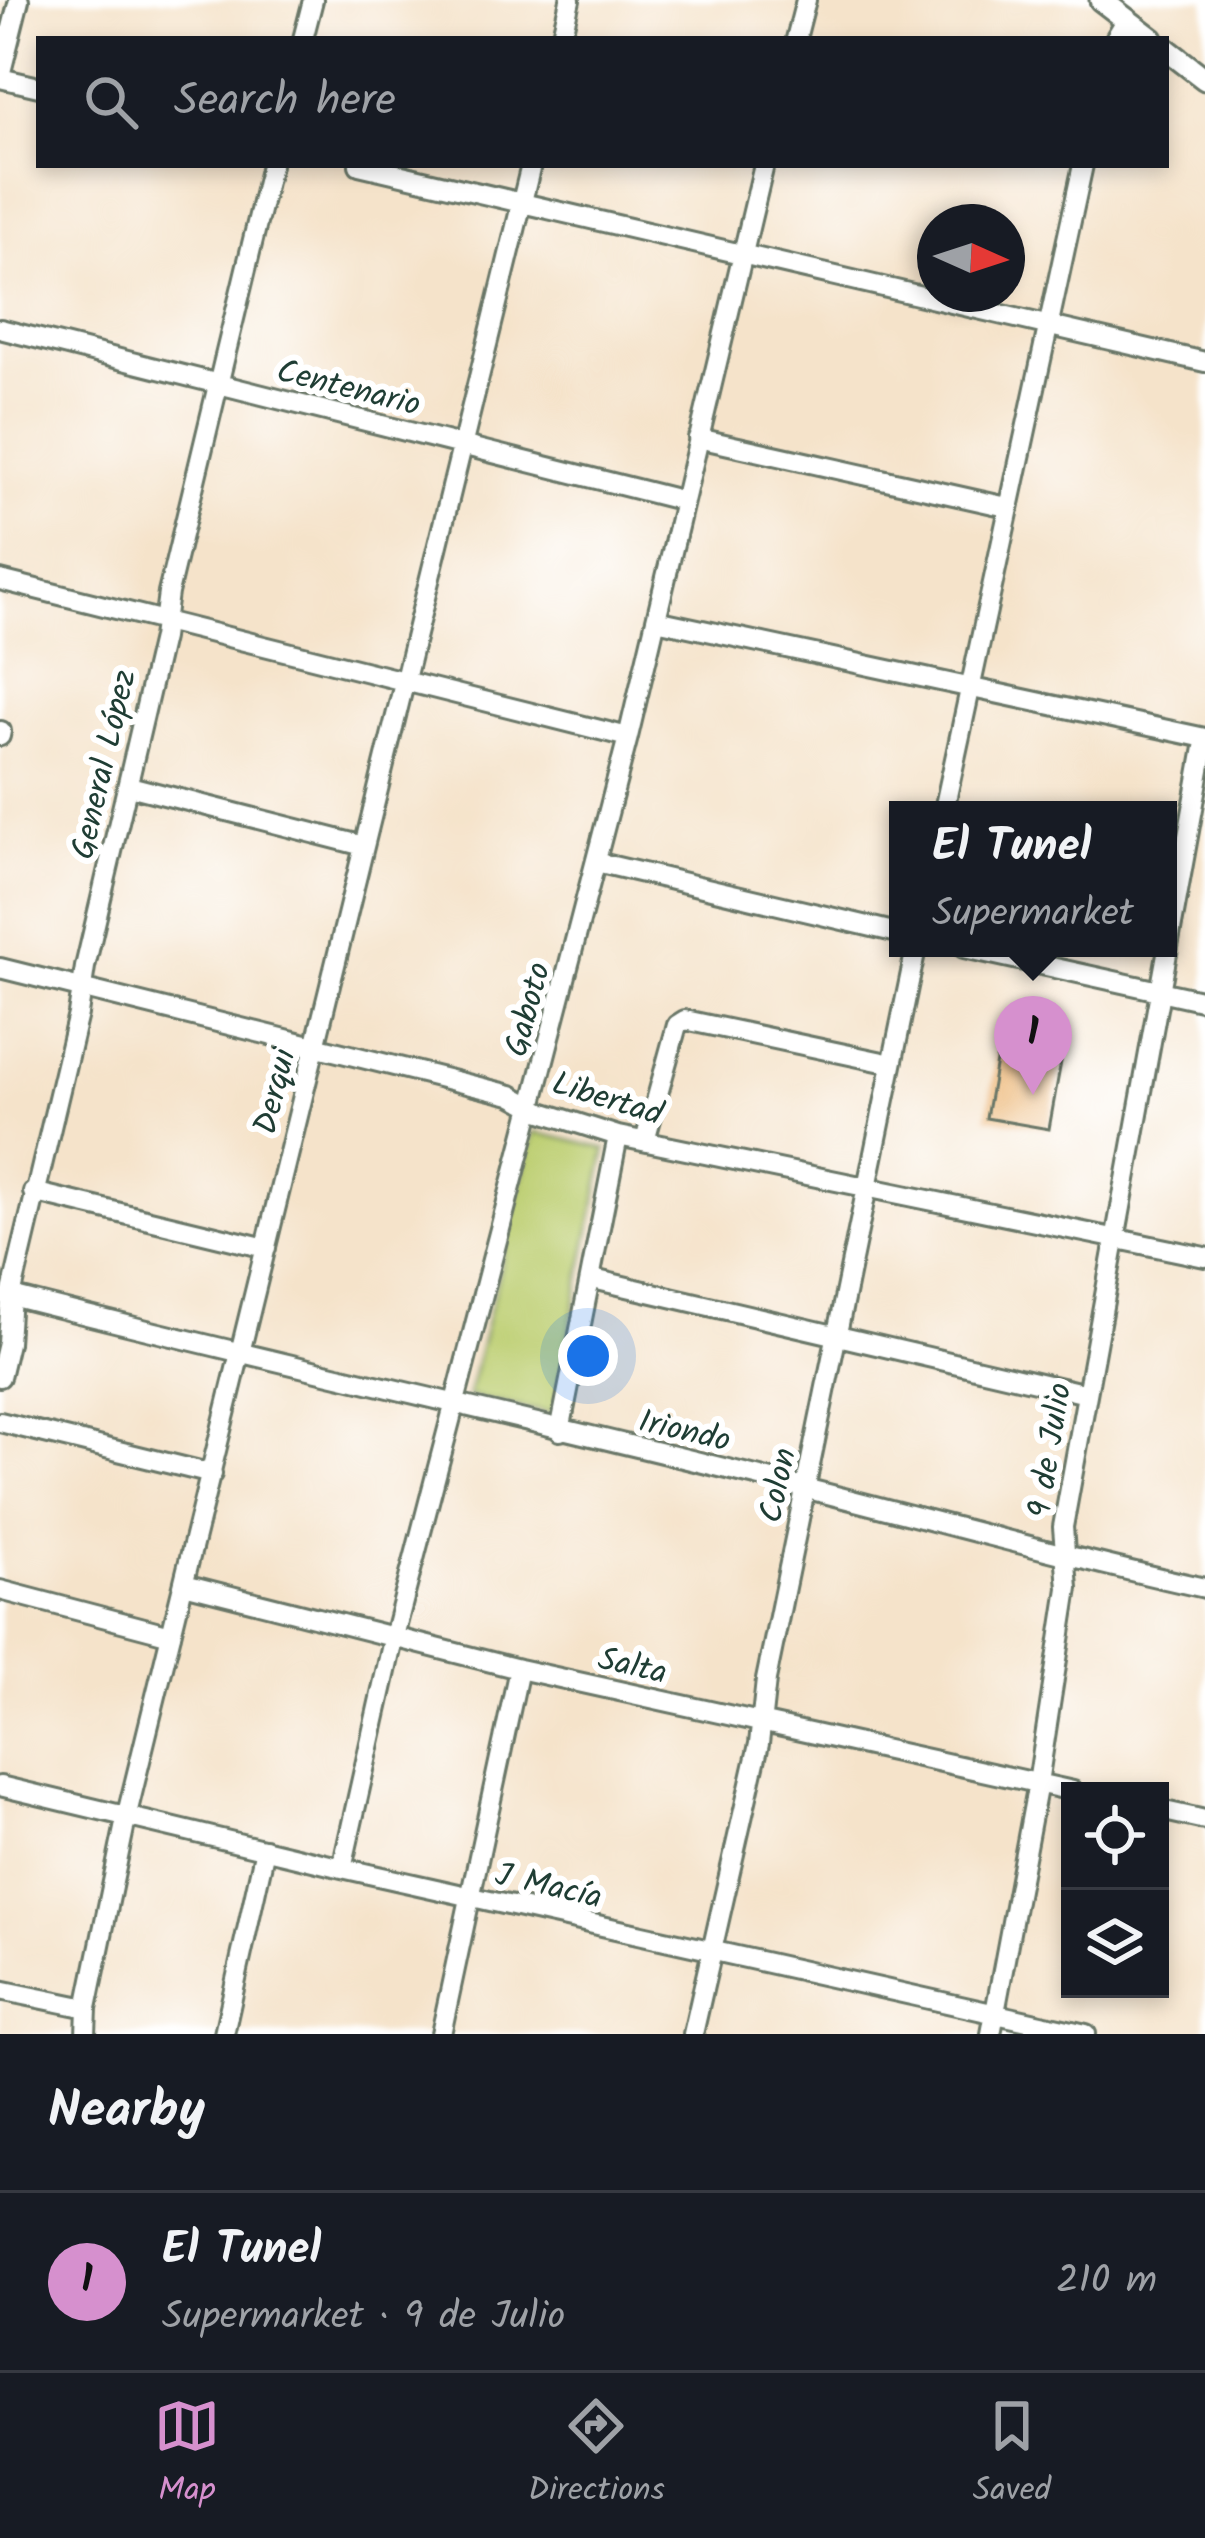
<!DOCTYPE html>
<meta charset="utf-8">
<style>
:root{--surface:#171b24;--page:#242831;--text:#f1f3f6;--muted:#9ea1a6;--line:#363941;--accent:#d690ce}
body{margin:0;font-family:Kalam,sans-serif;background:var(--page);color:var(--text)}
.controls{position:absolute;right:36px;bottom:36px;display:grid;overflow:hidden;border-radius:0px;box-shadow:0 6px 18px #0003}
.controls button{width:108px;height:108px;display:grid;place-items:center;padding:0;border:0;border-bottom:3px solid var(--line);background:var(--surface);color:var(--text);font:60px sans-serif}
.compass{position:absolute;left:917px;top:204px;width:108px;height:108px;border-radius:50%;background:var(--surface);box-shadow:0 6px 18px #0003;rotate:93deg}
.you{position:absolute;left:588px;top:1356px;width:42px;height:42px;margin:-30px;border:9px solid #fff;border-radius:50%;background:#1a73e8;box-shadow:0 0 0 18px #1a73e833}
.badge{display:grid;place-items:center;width:78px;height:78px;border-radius:50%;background:var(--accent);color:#111;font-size:39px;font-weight:700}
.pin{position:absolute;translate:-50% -99px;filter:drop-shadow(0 3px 6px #0008)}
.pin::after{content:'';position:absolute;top:63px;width:42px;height:36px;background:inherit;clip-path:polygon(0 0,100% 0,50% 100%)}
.popup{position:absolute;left:889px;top:801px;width:288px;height:156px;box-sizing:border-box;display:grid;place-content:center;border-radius:0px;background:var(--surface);filter:drop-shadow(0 3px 9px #0005);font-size:39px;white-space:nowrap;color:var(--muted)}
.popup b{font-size:45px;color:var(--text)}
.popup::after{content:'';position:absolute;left:50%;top:100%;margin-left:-24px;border:24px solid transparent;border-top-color:var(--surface)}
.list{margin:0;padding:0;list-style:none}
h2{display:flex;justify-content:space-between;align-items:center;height:156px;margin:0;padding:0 48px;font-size:51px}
h2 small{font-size:39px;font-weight:400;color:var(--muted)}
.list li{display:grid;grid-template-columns:78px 1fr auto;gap:36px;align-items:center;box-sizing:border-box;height:180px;padding:0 48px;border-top:3px solid var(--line)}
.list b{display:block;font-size:45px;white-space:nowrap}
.list p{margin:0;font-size:39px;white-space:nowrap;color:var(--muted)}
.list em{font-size:39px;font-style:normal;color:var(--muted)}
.icon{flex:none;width:66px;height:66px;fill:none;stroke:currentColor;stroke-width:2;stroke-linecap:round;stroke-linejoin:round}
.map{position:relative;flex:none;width:1205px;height:2034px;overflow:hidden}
.search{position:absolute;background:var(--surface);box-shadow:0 6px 18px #0003;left:36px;right:36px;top:36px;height:132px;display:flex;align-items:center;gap:30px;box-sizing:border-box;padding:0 42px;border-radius:0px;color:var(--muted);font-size:45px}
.sheet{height:336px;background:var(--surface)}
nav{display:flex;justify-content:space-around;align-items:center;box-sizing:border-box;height:168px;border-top:3px solid var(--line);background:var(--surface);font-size:33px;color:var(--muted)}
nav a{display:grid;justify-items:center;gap:6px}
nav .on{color:var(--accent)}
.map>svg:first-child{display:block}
.green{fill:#bdcf72;stroke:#6e8653;stroke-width:3}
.building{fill:#ebb370}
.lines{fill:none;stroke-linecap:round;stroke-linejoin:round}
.minor-casing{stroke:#6a7768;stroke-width:24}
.major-casing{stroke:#6a7768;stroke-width:27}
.minor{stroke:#fff;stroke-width:18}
.major{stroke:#fff;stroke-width:21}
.labels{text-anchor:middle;stroke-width:12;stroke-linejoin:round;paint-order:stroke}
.street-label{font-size:33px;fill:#1f3d34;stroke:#fff}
</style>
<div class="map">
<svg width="1205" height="2034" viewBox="0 0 1205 2034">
<rect width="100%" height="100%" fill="#fff"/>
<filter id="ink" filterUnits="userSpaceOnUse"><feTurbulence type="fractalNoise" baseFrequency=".00833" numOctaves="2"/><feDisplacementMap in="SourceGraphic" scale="24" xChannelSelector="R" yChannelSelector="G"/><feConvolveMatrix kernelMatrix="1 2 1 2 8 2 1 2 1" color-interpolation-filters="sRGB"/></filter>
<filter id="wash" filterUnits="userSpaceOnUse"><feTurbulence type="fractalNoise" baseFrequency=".004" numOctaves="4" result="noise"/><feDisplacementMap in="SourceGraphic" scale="48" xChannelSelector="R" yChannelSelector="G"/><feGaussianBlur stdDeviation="2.7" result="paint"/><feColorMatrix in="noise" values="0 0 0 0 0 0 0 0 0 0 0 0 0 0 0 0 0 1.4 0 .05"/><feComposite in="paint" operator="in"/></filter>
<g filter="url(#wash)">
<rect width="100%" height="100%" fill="#f5e3ca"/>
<path class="green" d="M 534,1132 L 606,1149 L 553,1414 L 468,1396 Z"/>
<g id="blocks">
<path class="building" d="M 998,1050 L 1061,1062 L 1049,1129 L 986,1118 Z"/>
</g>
</g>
<g filter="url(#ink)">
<use href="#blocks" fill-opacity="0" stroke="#6a7768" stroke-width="3"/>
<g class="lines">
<defs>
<path id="minor" d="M 303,39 L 313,0
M 561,39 L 570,0
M 796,39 L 806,0
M 1115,39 L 1127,19
M 0,76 L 19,0
M 0,78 L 39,87
M 359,165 L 1205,362
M 0,329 L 684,501
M 698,438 L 1007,507
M 0,580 L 628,737
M 656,620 L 1205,738
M 0,736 L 1,731
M 129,786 L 364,846
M 944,810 L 1083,165
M 596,862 L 898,933
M 1168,947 L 1205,742
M 964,948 L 1205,1001
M 0,968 L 511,1095 L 542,1112 L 618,1136 L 1205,1257
M 645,1141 L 677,1025 L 685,1020 L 892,1064
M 33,1192 L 266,1248
M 593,1279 L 1087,1394
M 11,1296 C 276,1364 543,1422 808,1489 C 940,1522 1071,1559 1205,1588
M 0,1377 L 8,1343 L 11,1296 L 78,1014 L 85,967 L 162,638 L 168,593 L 271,165
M 0,1422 L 212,1474
M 560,1431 L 618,1136
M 184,1584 L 519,1669 L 1073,1791
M 0,1590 L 171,1635
M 0,1786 L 342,1868 L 1086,2034
M 1160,1810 L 1205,1820
M 342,1868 L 393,1640 L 628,737 L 764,165
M 0,1990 L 87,2008
M 86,2034 L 87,2008 L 127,1814 L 531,165
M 224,2034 L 265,1849
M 441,2034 L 519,1669
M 693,2034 L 759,1744 L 766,1680 L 916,948
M 991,2034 L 1038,1783 L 1068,1588 L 1063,1527 L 1168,948"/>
<path id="major" d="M 1101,0 L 1152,39
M 1166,49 L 1205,79"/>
</defs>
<use href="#minor" class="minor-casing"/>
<use href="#major" class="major-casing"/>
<use href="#minor" class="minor"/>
<use href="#major" class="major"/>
</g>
</g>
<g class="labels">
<g class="street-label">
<text transform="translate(349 386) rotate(14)" y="12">Centenario</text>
<text transform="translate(102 764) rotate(-77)" y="12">General López</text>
<text transform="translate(526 1009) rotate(-75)" y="12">Gaboto</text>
<text transform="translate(273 1091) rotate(-76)" y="12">Derqui</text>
<text transform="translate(608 1097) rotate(17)" y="12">Libertad</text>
<text transform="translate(685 1429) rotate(13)" y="12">Iriondo</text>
<text transform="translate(1048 1450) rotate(-81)" y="12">9 de Julio</text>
<text transform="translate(776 1485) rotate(-78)" y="12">Colon</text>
<text transform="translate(633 1664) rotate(13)" y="12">Salta</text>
<text transform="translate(549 1884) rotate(13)" y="12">J Macía</text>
</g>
</g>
</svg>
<div class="controls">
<button><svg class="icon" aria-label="locate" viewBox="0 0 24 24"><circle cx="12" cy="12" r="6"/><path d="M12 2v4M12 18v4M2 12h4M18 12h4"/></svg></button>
<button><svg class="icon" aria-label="layers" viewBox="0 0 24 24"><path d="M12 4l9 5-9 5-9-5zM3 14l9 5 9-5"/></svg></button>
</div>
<svg class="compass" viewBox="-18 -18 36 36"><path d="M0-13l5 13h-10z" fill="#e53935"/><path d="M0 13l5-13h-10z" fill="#9ea1a6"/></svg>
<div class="you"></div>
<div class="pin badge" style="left:1033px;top:1095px">1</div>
<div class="popup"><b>El Tunel</b>Supermarket</div>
<div class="search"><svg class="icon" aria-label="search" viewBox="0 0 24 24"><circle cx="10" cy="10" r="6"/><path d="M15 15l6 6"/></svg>Search here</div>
</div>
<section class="sheet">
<h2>Nearby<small></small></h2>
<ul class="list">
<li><span class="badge">1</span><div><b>El Tunel</b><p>Supermarket · 9 de Julio</p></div><em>210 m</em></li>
</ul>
</section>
<nav>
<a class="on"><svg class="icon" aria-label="map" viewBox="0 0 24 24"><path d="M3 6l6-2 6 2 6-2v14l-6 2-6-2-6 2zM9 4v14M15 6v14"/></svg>Map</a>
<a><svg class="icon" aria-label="directions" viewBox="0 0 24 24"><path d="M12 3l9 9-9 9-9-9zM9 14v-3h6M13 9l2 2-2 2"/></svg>Directions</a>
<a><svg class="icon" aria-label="saved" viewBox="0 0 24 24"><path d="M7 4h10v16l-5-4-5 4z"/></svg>Saved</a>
</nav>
